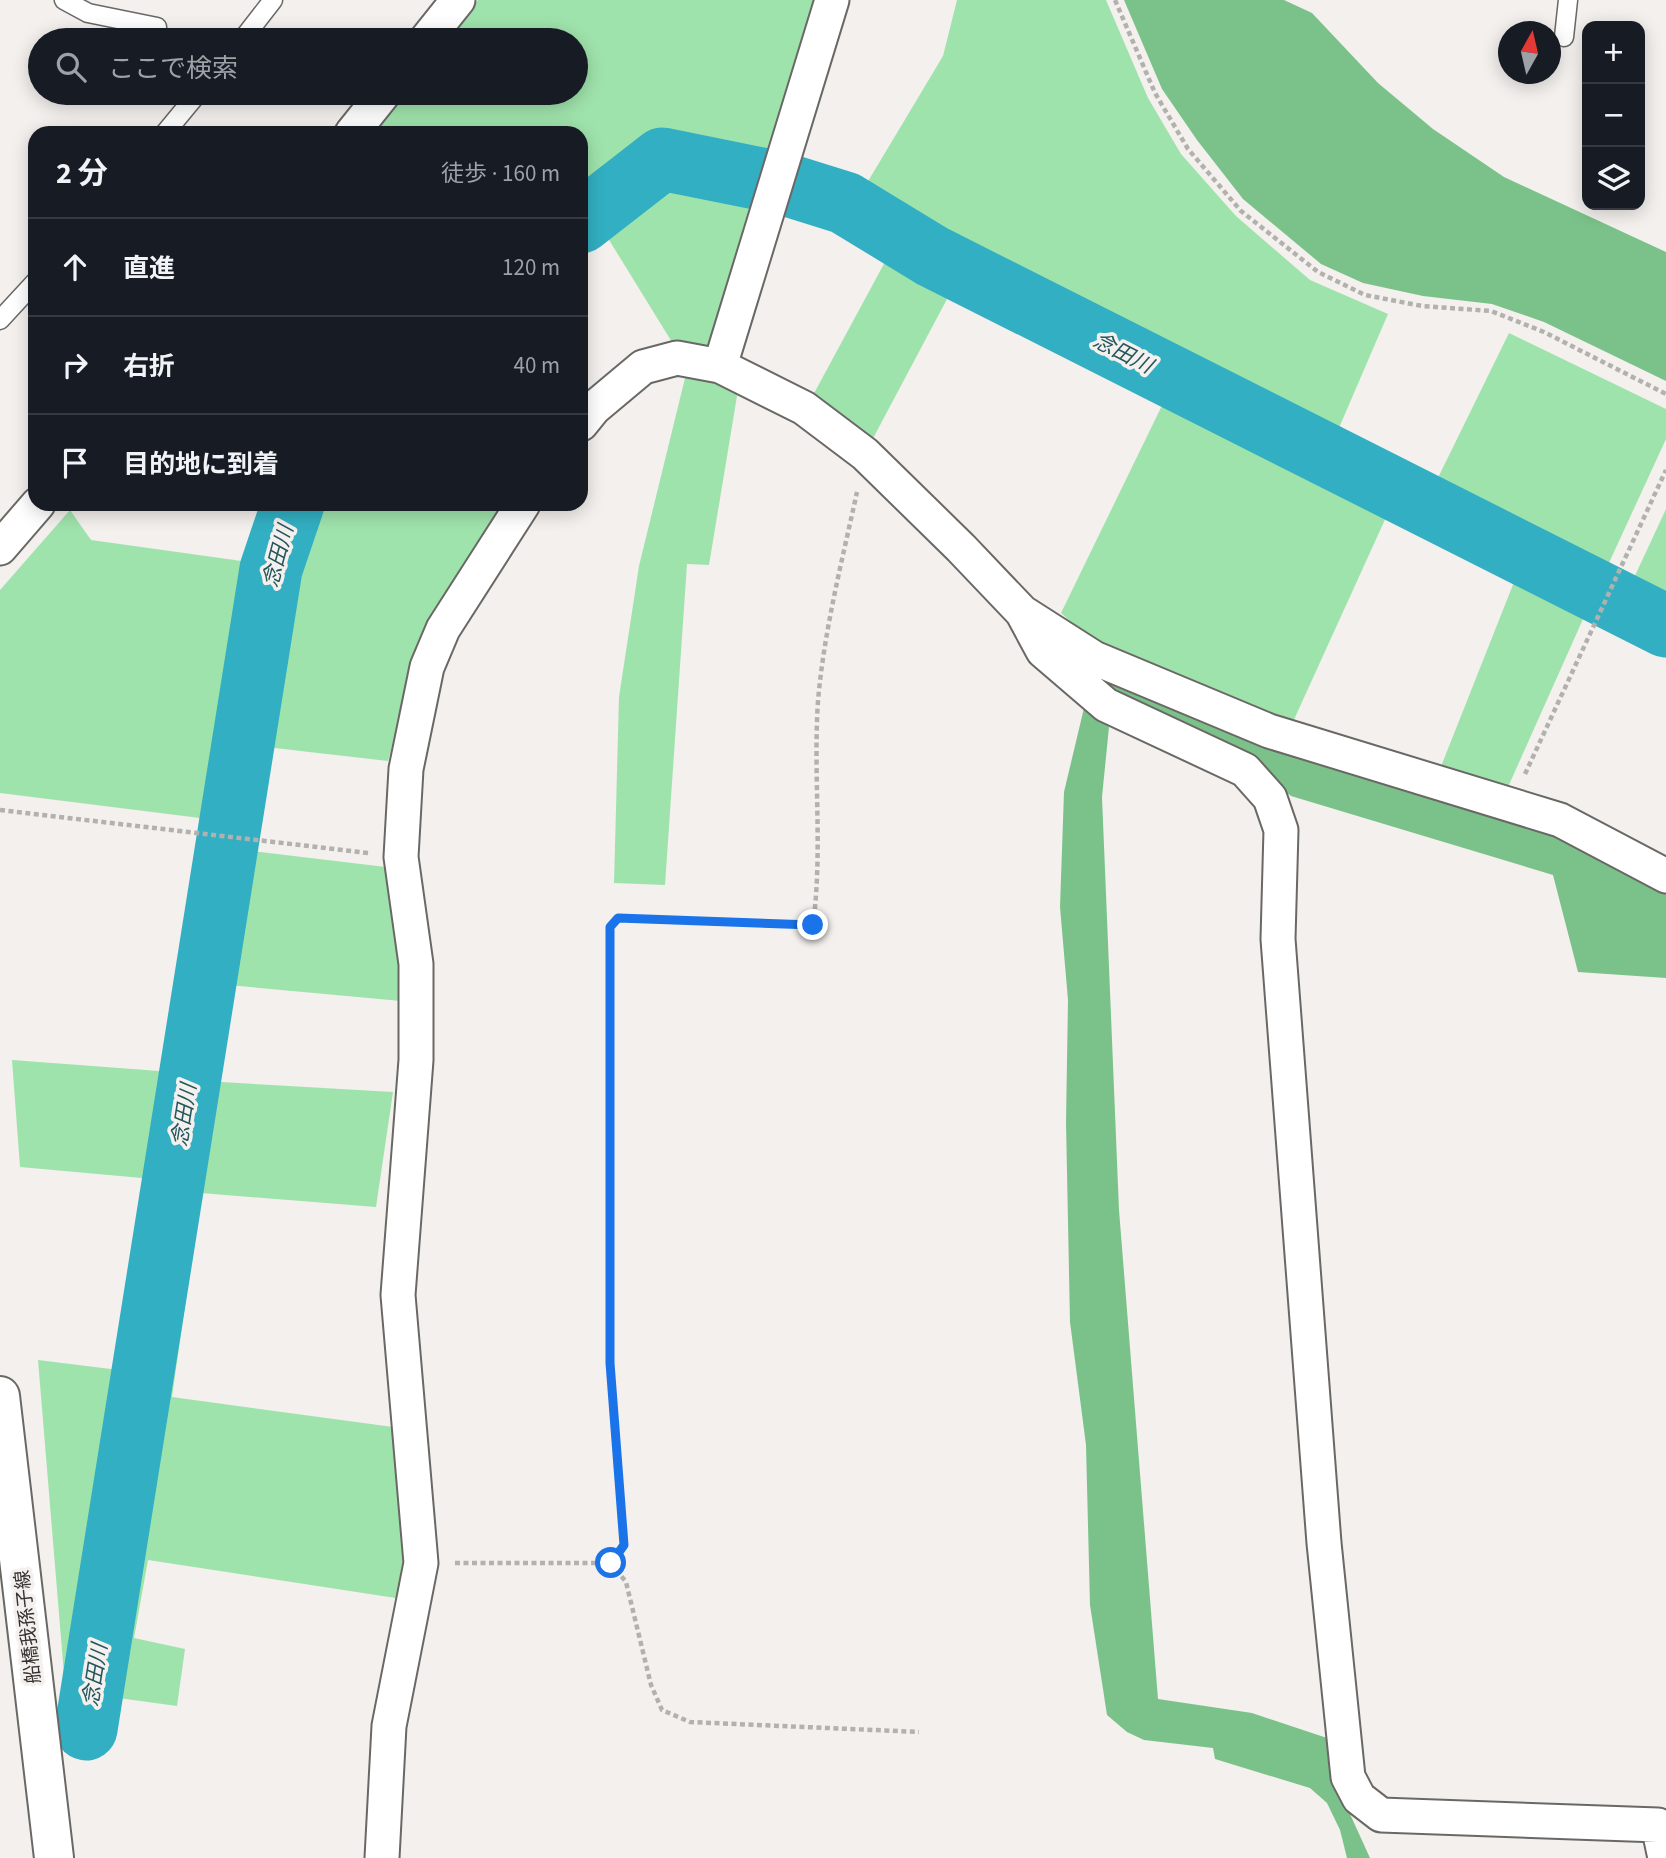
<!DOCTYPE html>
<html lang="ja">
<meta charset="utf-8">
<style>
:root{--surface:#171b24;--page:#242831;--text:#f1f3f6;--muted:#9ea1a6;--line:#363941}
body{margin:0;font-family:"Source Sans 3","Noto Sans JP",sans-serif;background:var(--page);color:var(--text)}
.controls{position:absolute;right:21px;top:21px;display:grid;overflow:hidden;border-radius:14px;box-shadow:0 4px 18px #0003}
.controls button{width:63px;height:63px;display:grid;place-items:center;padding:0;border:0;border-bottom:2px solid var(--line);background:var(--surface);color:var(--text);font:35px sans-serif}
.compass{position:absolute;left:1498px;top:21px;width:63px;height:63px;border-radius:50%;background:var(--surface);box-shadow:0 4px 18px #0003;rotate:8deg}
.stop{position:absolute;width:21px;height:21px;margin:-16px;border:5px solid #1a73e8;border-radius:50%;background:#fff}
.stop.end{background:#1a73e8;border-color:#fff;box-shadow:0 2px 7px #0008}
.list{margin:0;padding:0;list-style:none}
h2{display:flex;justify-content:space-between;align-items:center;height:91px;margin:0;padding:0 28px;font-size:30px}
h2 small{font-size:23px;font-weight:400;color:var(--muted)}
.list li{display:grid;grid-template-columns:46px 1fr auto;gap:21px;align-items:center;box-sizing:border-box;height:98px;padding:0 28px;border-top:2px solid var(--line)}
.list b{display:block;font-size:26px;white-space:nowrap}
.list em{font-size:23px;font-style:normal;color:var(--muted)}
.icon{flex:none;width:38px;height:38px;fill:none;stroke:currentColor;stroke-width:2;stroke-linecap:round;stroke-linejoin:round}
.map{position:relative;flex:none;width:1666px;height:1858px;overflow:hidden}
.search{position:absolute;background:var(--surface);box-shadow:0 4px 18px #0003;left:28px;top:28px;width:560px;height:77px;display:flex;align-items:center;gap:18px;box-sizing:border-box;padding:0 24px;border-radius:38px;color:var(--muted);font-size:26px}
.panel{position:absolute;background:var(--surface);box-shadow:0 4px 18px #0003;left:28px;top:126px;width:560px;height:385px;border-radius:21px}
.map>svg:first-child{display:block}
.green{fill:#9fe3ac}
.forest{fill:#7bc28a}
.lines{fill:none;stroke-linecap:round;stroke-linejoin:round}
.river{stroke:#32afc2;stroke-width:63}
.service-casing{stroke:#6a6865;stroke-width:21}
.minor-casing{stroke:#6a6865;stroke-width:37}
.primary-casing{stroke:#6a6865;stroke-width:42}
.path{stroke:#b3b1ae;stroke-width:4.5;stroke-dasharray:5 3.5;stroke-linecap:butt}
.service{stroke:#fff;stroke-width:18}
.minor{stroke:#fff;stroke-width:33}
.primary{stroke:#fff;stroke-width:38}
.route{stroke:#1a73e8;stroke-width:9}
.labels{text-anchor:middle;stroke-width:7;stroke-linejoin:round;paint-order:stroke}
.street-label{font-size:19px;fill:#333230;stroke:#f3f0ed}
.water-label{font-size:21px;font-style:italic;fill:#24565e;stroke:#f3f0ed}
</style>
<div class="map">
<svg width="1666" height="1858" viewBox="0 0 1666 1858">
<rect width="100%" height="100%" fill="#f3f0ed"/>
<path class="green" d="M 478,0 L 825,0 L 774,171 L 654,150 L 581,207 L 581,133 L 372,133 L 404,93 L 576,93 L 576,40 L 446,40 Z
M 957,0 L 1106,0 L 1148,98 L 1181,154 L 1236,216 L 1310,280 L 1388,314 L 1332,444 L 938,248 L 858,198 L 943,56 Z
M 666,170 L 770,190 L 715,349 L 675,347 L 598,222 Z
M 892,249 L 955,284 L 870,444 L 812,397 Z
M 1509,333 L 1666,409 L 1666,439 L 1602,578 L 1430,494 Z
M 686,374 L 720,380 L 738,390 L 709,565 L 687,564 L 665,885 L 614,883 L 619,697 L 639,566 Z
M 1171,387 L 1393,502 L 1292,724 L 1098,646 L 1061,613 Z
M 302,504 L 506,504 L 417,653 L 388,761 L 257,746 L 279,570 Z
M 1666,509 L 1666,615 L 1626,595 Z
M 70,510 L 91,540 L 263,564 L 224,821 L 0,793 L 0,590 Z
M 1520,567 L 1592,599 L 1504,796 L 1438,774 Z
M 235,849 L 394,868 L 405,953 L 401,1001 L 217,984 Z
M 12,1060 L 186,1073 L 75,1757 L 70,1747 L 38,1360 L 127,1371 L 153,1179 L 20,1167 Z
M 204,1081 L 393,1092 L 376,1207 L 201,1193 L 172,1397 L 393,1427 L 408,1549 L 402,1599 L 148,1560 L 134,1638 L 185,1649 L 177,1706 L 111,1697 Z"/>
<path class="forest" d="M 1124,0 L 1284,0 L 1312,13 L 1378,83 L 1433,129 L 1504,177 L 1666,252 L 1666,381 L 1544,322 L 1492,304 L 1423,296 L 1363,283 L 1321,264 L 1243,199 L 1197,140 L 1162,89 Z
M 1092,666 L 1507,813 L 1666,886 L 1666,978 L 1578,972 L 1553,875 L 1291,796 L 1262,773 L 1107,696 Z
M 1084,708 L 1109,727 L 1102,797 L 1119,1210 L 1158,1699 L 1252,1713 L 1333,1740 L 1352,1792 L 1350,1814 L 1370,1858 L 1347,1858 L 1340,1830 L 1327,1803 L 1310,1788 L 1215,1759 L 1213,1748 L 1144,1740 L 1127,1732 L 1107,1715 L 1090,1605 L 1086,1445 L 1070,1322 L 1066,1122 L 1068,1000 L 1060,907 L 1064,792 Z"/>
<g class="lines">
<path class="river" d="M 581,222 L 662,159 L 781,183 L 845,203 L 932,256 L 1666,626
M 86,1729 L 271,569 L 293,504"/>
<defs>
<path id="service" d="M 64,0 L 88,13 L 157,27
M 1564,37 L 1568,0
M 242,40 L 273,0
M 165,133 L 198,93
M 0,320 L 35,282"/>
<path id="minor" d="M 426,40 L 458,0
M 352,133 L 384,93
M 720,366 L 832,0
M 581,424 L 594,408 L 643,367 L 677,358 L 720,366 L 804,408 L 865,454 L 961,548 L 1022,612 L 1094,658 L 1269,731 L 1560,820 L 1666,876
M 0,548 L 38,504
M 1022,612 L 1043,651 L 1106,705 L 1245,770 L 1270,798 L 1281,830 L 1278,939 L 1324,1543 L 1348,1777 L 1359,1798 L 1381,1815 L 1658,1825 L 1665,1858
M 382,1858 L 389,1726 L 421,1563 L 398,1295 L 416,1060 L 416,964 L 401,857 L 406,769 L 427,667 L 443,629 L 523,504"/>
<path id="primary" d="M 0,1396 L 54,1858"/>
</defs>
<use href="#service" class="service-casing"/>
<use href="#minor" class="minor-casing"/>
<use href="#primary" class="primary-casing"/>
<path class="path" d="M 1115,0 L 1155,93 L 1188,149 L 1241,211 L 1318,272 L 1365,295 L 1422,306 L 1491,311 L 1544,332 L 1666,394
M 1525,774 L 1666,470
M 0,810 L 368,853
M 455,1563 L 611,1563 L 624,1545 L 610,1363 L 610,927 L 618,918 L 813,925 C 823,850 813,776 818,701 C 824,631 842,561 857,492
M 611,1563 L 626,1582 L 651,1685 L 662,1710 L 690,1722 L 919,1732"/>
<use href="#service" class="service"/>
<use href="#minor" class="minor"/>
<use href="#primary" class="primary"/>
</g>
<g class="lines">
<path class="route" d="M 611,1563 L 624,1545 L 610,1363 L 610,927 L 618,918 L 813,925"/>
</g>
<g class="labels">
<g class="street-label">
<text transform="translate(27 1627) rotate(-96)" y="7">船橋我孫子線</text>
</g>
<g class="water-label">
<text transform="translate(1123 353) rotate(27)" y="7">念田川</text>
<text transform="translate(278 556) rotate(-75)" y="7">念田川</text>
<text transform="translate(184 1115) rotate(-81)" y="7">念田川</text>
<text transform="translate(95 1675) rotate(-81)" y="7">念田川</text>
</g>
</g>
</svg>
<div class="controls">
<button>+</button>
<button>−</button>
<button><svg class="icon" aria-label="layers" viewBox="0 0 24 24"><path d="M12 4l9 5-9 5-9-5zM3 14l9 5 9-5"/></svg></button>
</div>
<svg class="compass" viewBox="-18 -18 36 36"><path d="M0-13l5 13h-10z" fill="#e53935"/><path d="M0 13l5-13h-10z" fill="#9ea1a6"/></svg>
<div class="stop" style="left:611px;top:1563px"></div>
<div class="stop end" style="left:813px;top:925px"></div>
<div class="search"><svg class="icon" aria-label="search" viewBox="0 0 24 24"><circle cx="10" cy="10" r="6"/><path d="M15 15l6 6"/></svg>ここで検索</div>
<section class="panel">
<h2>2 分<small>徒歩 · 160 m</small></h2>
<ul class="list">
<li><svg class="icon" aria-label="ahead" viewBox="0 0 24 24"><path d="M12 20V5M6 11l6-6 6 6"/></svg><div><b>直進</b></div><em>120 m</em></li>
<li><svg class="icon" aria-label="right" viewBox="0 0 24 24"><path d="M7 20v-9h11M14 6l5 5-5 5"/></svg><div><b>右折</b></div><em>40 m</em></li>
<li><svg class="icon" aria-label="arrive" viewBox="0 0 24 24"><path d="M6 21V4h12l-3 4 3 4H6"/></svg><div><b>目的地に到着</b></div></li>
</ul>
</section>
</div>
